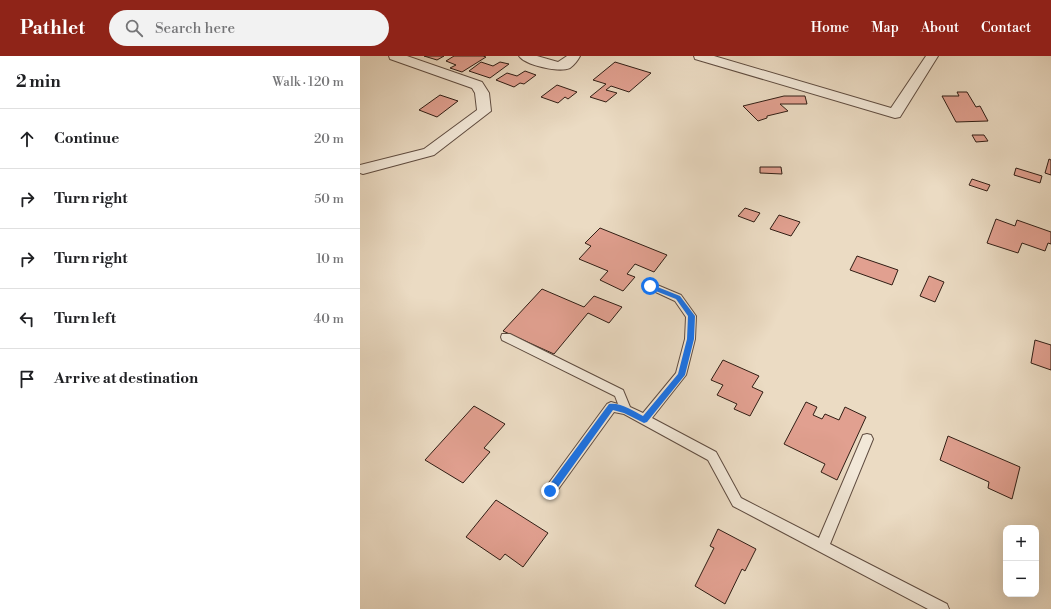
<!DOCTYPE html>
<meta charset="utf-8">
<style>
:root{--surface:#fff;--page:#f2f2f2;--text:#202124;--muted:#757577;--line:#e0e0e0;--accent:#8f2418}
body{margin:0;font-family:"Libre Bodoni",serif;background:var(--page);color:var(--text)}
.controls{position:absolute;right:12px;bottom:12px;display:grid;overflow:hidden;border-radius:8px;box-shadow:0 4px 16px #0002}
.controls button{width:36px;height:36px;display:grid;place-items:center;padding:0;border:0;border-bottom:1px solid var(--line);background:var(--surface);color:var(--text);font:20px sans-serif}
.stop{position:absolute;width:12px;height:12px;margin:-9px;border:3px solid #1a73e8;border-radius:50%;background:#fff}
.stop.end{background:#1a73e8;border-color:#fff;box-shadow:0 1px 4px #0008}
.list{margin:0;padding:0;list-style:none}
h2{display:flex;justify-content:space-between;align-items:center;height:52px;margin:0;padding:0 16px;font-size:17px}
h2 small{font-size:13px;font-weight:400;color:var(--muted)}
.list li{display:grid;grid-template-columns:26px 1fr auto;gap:12px;align-items:center;box-sizing:border-box;height:60px;padding:0 16px;border-top:1px solid var(--line)}
.list b{display:block;font-size:15px;white-space:nowrap}
.list em{font-size:13px;font-style:normal;color:var(--muted)}
.icon{flex:none;width:22px;height:22px;fill:none;stroke:currentColor;stroke-width:2;stroke-linecap:round;stroke-linejoin:round}
.map{position:relative;flex:none;width:691px;height:553px;overflow:hidden}
header{display:flex;align-items:center;gap:24px;box-sizing:border-box;height:56px;padding:0 20px;background:var(--accent);color:#fff}
header strong{font-size:19px}
nav{display:flex;gap:22px;margin-inline-start:auto;font-size:14px}
.search{width:280px;height:36px;background:var(--page);display:flex;align-items:center;gap:10px;box-sizing:border-box;padding:0 14px;border-radius:22px;color:var(--muted);font-size:15px}
main{display:flex}
aside{flex:1;background:var(--surface)}
.map>svg:first-child{display:block}
.building{fill:#e1a090;stroke:#301d14}
.lines{fill:none;stroke-linecap:round;stroke-linejoin:round}
.service-casing{stroke:#5f4c40;stroke-width:2}
.minor-casing{stroke:#5f4c40;stroke-width:2}
.service{fill:#f2e8d8;fill-rule:evenodd}
.minor{fill:#f2e8d8;fill-rule:evenodd}
.route{fill:#1a73e8}
</style>
<header>
<strong>Pathlet</strong>
<div class="search"><svg class="icon" aria-label="search" viewBox="0 0 24 24"><circle cx="10" cy="10" r="6"/><path d="M15 15l6 6"/></svg>Search here</div>
<nav><a>Home</a><a>Map</a><a>About</a><a>Contact</a></nav>
</header>
<main>
<aside>
<h2>2 min<small>Walk · 120 m</small></h2>
<ul class="list">
<li><svg class="icon" aria-label="ahead" viewBox="0 0 24 24"><path d="M12 20V5M6 11l6-6 6 6"/></svg><div><b>Continue</b></div><em>20 m</em></li>
<li><svg class="icon" aria-label="right" viewBox="0 0 24 24"><path d="M7 20v-9h11M14 6l5 5-5 5"/></svg><div><b>Turn right</b></div><em>50 m</em></li>
<li><svg class="icon" aria-label="right" viewBox="0 0 24 24"><path d="M7 20v-9h11M14 6l5 5-5 5"/></svg><div><b>Turn right</b></div><em>10 m</em></li>
<li><svg class="icon" aria-label="left" viewBox="0 0 24 24"><path d="M17 20v-9H6M10 6l-5 5 5 5"/></svg><div><b>Turn left</b></div><em>40 m</em></li>
<li><svg class="icon" aria-label="arrive" viewBox="0 0 24 24"><path d="M6 21V4h12l-3 4 3 4H6"/></svg><div><b>Arrive at destination</b></div></li>
</ul>
</aside>
<div class="map">
<svg width="691" height="553" viewBox="0 0 691 553">
<rect width="100%" height="100%" fill="#ebdbc3"/>
<filter id="stains"><feTurbulence type="fractalNoise" baseFrequency=".005" numOctaves="4"/><feColorMatrix values="0 0 0 0 .2 0 0 0 0 .09 0 0 0 0 .02 0 0 0 .5 -.17"/></filter>
<radialGradient id="worn" r=".72"><stop offset=".6" stop-color="#630" stop-opacity="0"/><stop offset="1" stop-color="#630" stop-opacity=".3"/></radialGradient>
<path class="building" d="M 64,0 L 84,0 L 77,4 Z
M 94,0 L 123,0 L 126,1 L 102,16 L 90,12 L 96,9 L 86,5 Z
M 121,6 L 133,10 L 140,6 L 149,8 L 130,22 L 109,15 Z
M 255,6 L 291,17 L 269,36 L 251,30 L 246,34 L 257,37 L 246,46 L 230,41 L 246,28 L 233,24 Z
M 165,15 L 176,19 L 164,28 L 160,27 L 154,31 L 136,24 L 147,17 L 157,20 Z
M 197,29 L 217,36 L 208,43 L 205,41 L 198,47 L 181,41 Z
M 597,36 L 607,36 L 616,51 L 620,50 L 628,65 L 596,66 L 582,40 L 599,40 Z
M 80,39 L 98,45 L 77,61 L 59,54 Z
M 424,40 L 445,40 L 447,48 L 420,48 L 428,55 L 407,60 L 407,62 L 398,65 L 383,50 Z
M 612,79 L 624,79 L 628,85 L 616,86 Z
M 689,103 L 691,104 L 691,119 L 685,117 Z
M 400,111 L 421,111 L 422,118 L 400,117 Z
M 656,112 L 682,120 L 680,127 L 654,119 Z
M 612,123 L 630,129 L 627,135 L 609,129 Z
M 385,152 L 400,157 L 394,166 L 378,160 Z
M 419,159 L 440,166 L 431,180 L 410,173 Z
M 636,163 L 655,170 L 657,164 L 691,176 L 691,188 L 688,187 L 685,195 L 662,187 L 658,197 L 627,187 Z
M 240,172 L 307,199 L 294,216 L 275,208 L 267,218 L 275,221 L 263,235 L 240,224 L 248,215 L 219,203 L 231,190 L 225,187 Z
M 497,200 L 538,214 L 532,229 L 490,214 Z
M 569,220 L 584,226 L 575,246 L 560,240 Z
M 182,233 L 224,251 L 234,240 L 262,251 L 249,267 L 228,257 L 194,298 L 143,275 Z
M 675,284 L 691,289 L 691,314 L 671,307 Z
M 363,304 L 399,320 L 392,331 L 403,336 L 390,360 L 374,353 L 377,348 L 357,339 L 363,329 L 351,324 Z
M 446,346 L 457,351 L 453,359 L 462,363 L 465,358 L 479,364 L 485,351 L 506,361 L 477,424 L 461,416 L 465,408 L 424,388 Z
M 114,350 L 145,368 L 124,392 L 130,396 L 103,427 L 65,404 Z
M 588,380 L 660,411 L 652,443 L 628,432 L 629,426 L 580,404 Z
M 136,444 L 188,477 L 163,511 L 145,498 L 140,504 L 106,481 Z
M 358,473 L 396,493 L 385,515 L 382,513 L 365,548 L 335,530 L 354,492 L 350,490 Z"/>
<g class="lines">
<defs>
<path id="service" d="M 290,226 L 321,239 L 336,260 L 335,283 L 326,319 L 292,362 L 356,396 L 381,442 L 459,482 L 503,379 L 507,378 L 511,379 L 513,383 L 470,488 L 587,548 L 589,553 L 568,553 L 373,450 L 348,404 L 264,358 L 254,356 L 194,439 L 190,441 L 186,439 L 184,435 L 186,431 L 247,348 L 251,346 L 258,348 L 255,340 L 142,284 L 141,281 L 142,278 L 150,278 L 263,334 L 270,351 L 283,357 L 316,317 L 325,283 L 326,261 L 315,245 L 287,232 L 285,230 L 287,228 Z"/>
<path id="minor" d="M 29,0 L 47,0 L 122,26 L 129,37 L 131,55 L 74,99 L 3,118 L 0,117 L 0,109 L 64,93 L 117,54 L 115,37 L 112,32 L 30,3 Z
M 159,0 L 177,0 L 198,6 L 207,0 L 220,0 C 218,4 214,9 210,12 C 199,17 165,9 159,0 Z
M 334,0 L 354,0 L 531,52 L 566,0 L 578,0 L 540,61 L 535,62 L 335,3 Z"/>
</defs>
<use href="#service" class="service-casing"/>
<use href="#minor" class="minor-casing"/>
<use href="#service" class="service"/>
<use href="#minor" class="minor"/>
</g>
<path class="route" d="M 290,228 L 320,240 L 335,260 L 334,283 L 325,319 L 287,366 L 284,367 L 264,357 L 253,354 L 193,438 L 187,438 L 187,432 L 249,348 C 260,346 274,355 283,360 L 318,318 L 327,283 L 328,260 L 316,243 L 288,232 L 288,229 Z"/>
<rect width="100%" height="100%" filter="url(#stains)"/>
<rect width="100%" height="100%" fill="url(#worn)"/>
</svg>
<div class="controls">
<button>+</button>
<button>−</button>
</div>
<div class="stop" style="left:290px;top:230px"></div>
<div class="stop end" style="left:190px;top:435px"></div>
</div>
</main>
